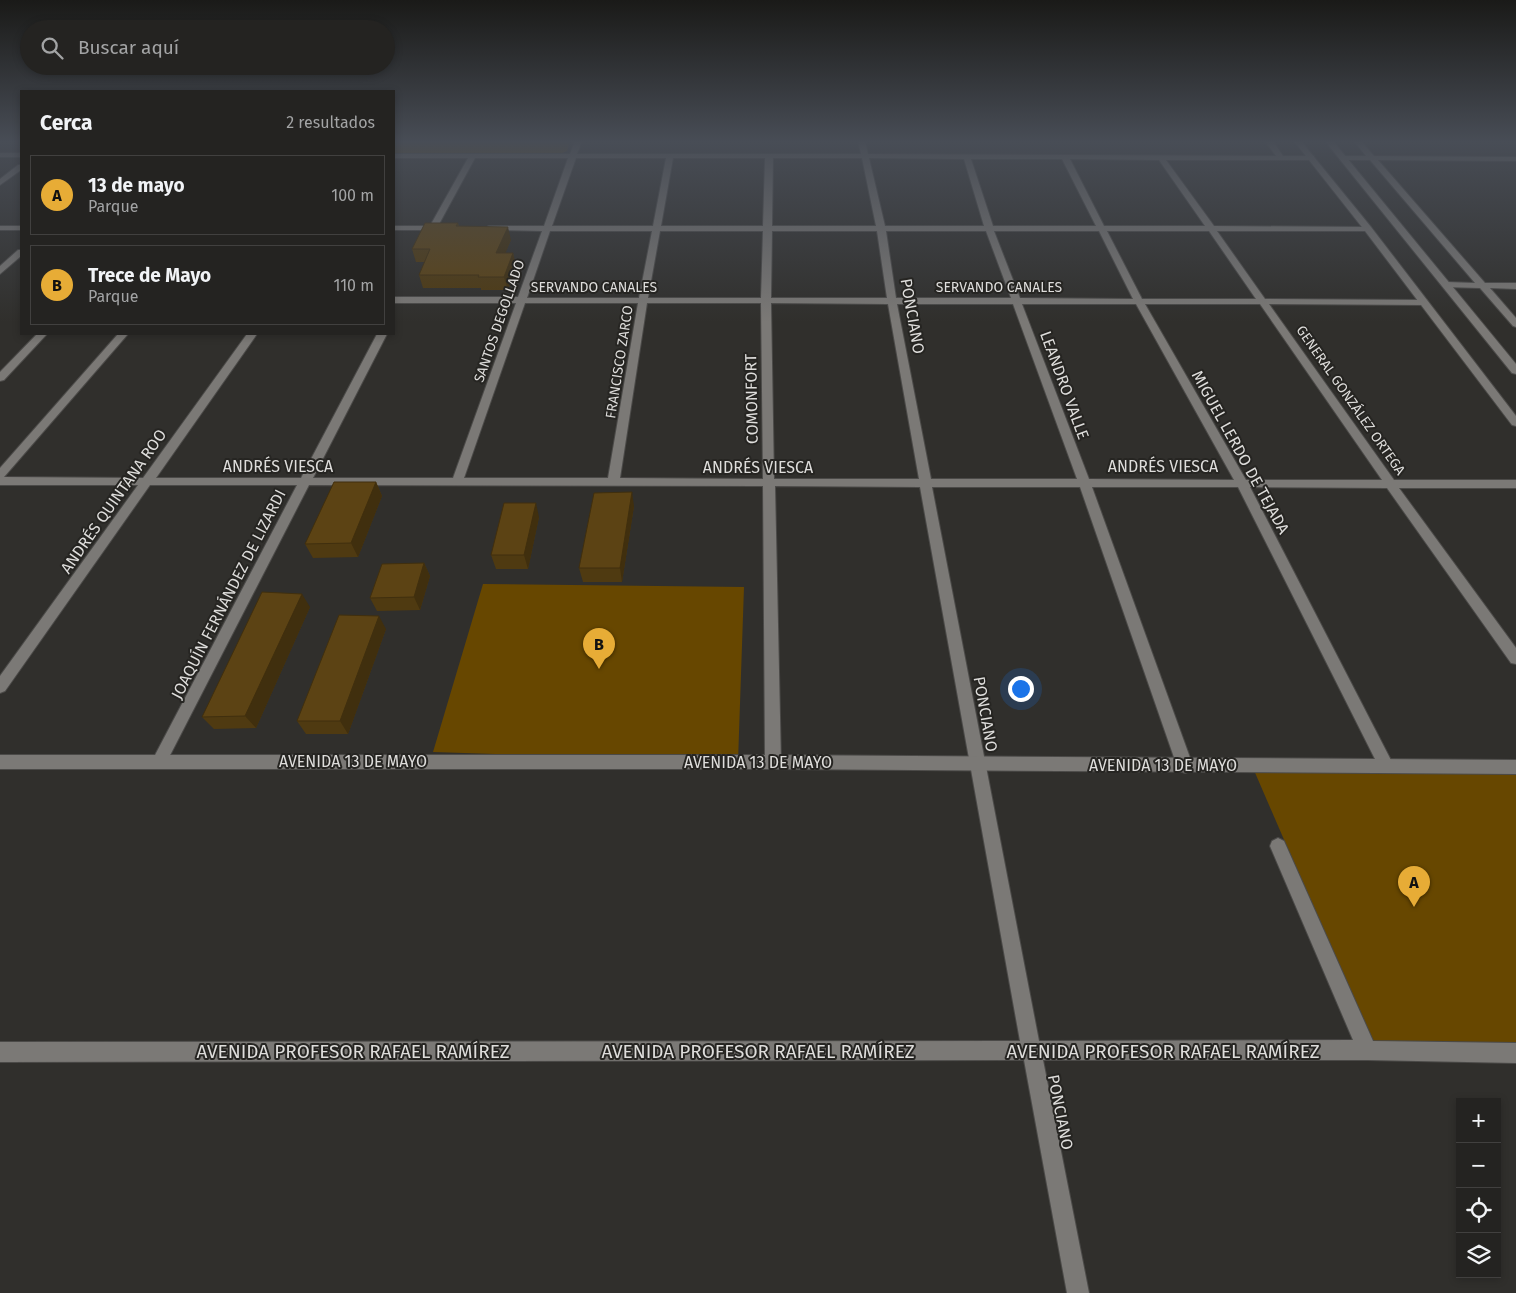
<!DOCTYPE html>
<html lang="es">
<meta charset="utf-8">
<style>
:root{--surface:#242321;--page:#2c2b2a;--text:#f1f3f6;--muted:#a3a4a5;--line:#41403f;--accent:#e7ac36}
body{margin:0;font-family:"Fira Sans",sans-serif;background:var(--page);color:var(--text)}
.controls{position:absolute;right:15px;bottom:15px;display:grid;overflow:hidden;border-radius:0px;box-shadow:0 2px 8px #0003}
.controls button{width:45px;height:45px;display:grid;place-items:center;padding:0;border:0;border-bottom:1px solid var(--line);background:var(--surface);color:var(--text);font:25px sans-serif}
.you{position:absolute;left:1020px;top:688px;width:18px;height:18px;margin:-12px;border:4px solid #fff;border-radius:50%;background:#1a73e8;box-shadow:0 0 0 8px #1a73e833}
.badge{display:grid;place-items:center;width:32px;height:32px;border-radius:50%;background:var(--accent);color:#111;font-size:16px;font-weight:700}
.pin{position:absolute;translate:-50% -41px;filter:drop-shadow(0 1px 2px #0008)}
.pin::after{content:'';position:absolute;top:26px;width:18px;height:15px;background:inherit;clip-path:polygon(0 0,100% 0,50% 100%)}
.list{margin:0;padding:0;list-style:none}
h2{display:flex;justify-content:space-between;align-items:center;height:65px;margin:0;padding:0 20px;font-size:21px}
h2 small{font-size:16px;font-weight:400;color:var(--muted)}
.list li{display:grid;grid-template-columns:32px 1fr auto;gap:15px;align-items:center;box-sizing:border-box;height:80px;margin:0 10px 10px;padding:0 10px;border:1px solid var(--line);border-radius:0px}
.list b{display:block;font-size:19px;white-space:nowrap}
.list p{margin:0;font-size:16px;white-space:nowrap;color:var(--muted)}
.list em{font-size:16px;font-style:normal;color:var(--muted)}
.icon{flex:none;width:28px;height:28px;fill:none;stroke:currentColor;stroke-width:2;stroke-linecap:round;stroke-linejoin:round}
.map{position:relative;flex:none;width:1516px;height:1293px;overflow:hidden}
.search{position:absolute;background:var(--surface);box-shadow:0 2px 8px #0003;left:20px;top:20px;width:375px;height:55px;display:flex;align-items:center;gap:12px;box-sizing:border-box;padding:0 18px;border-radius:28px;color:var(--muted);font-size:19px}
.panel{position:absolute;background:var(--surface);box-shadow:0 2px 8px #0003;left:20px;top:90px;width:375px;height:245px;border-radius:0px}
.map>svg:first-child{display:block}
.green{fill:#674700}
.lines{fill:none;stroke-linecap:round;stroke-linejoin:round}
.minor-casing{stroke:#4b4a48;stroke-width:2}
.tertiary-casing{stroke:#4b4a48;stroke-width:2}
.secondary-casing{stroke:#4b4a48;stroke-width:2}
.minor{fill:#7b7976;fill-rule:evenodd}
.tertiary{fill:#7b7976;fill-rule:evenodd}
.secondary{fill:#7b7976;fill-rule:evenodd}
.wall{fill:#4f3a11}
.shaded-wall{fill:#402f0e}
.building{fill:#5c4314;stroke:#402f0e}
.labels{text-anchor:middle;stroke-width:4;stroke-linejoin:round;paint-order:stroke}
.far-street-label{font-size:14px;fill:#dedddb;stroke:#262522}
.street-label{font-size:16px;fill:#dedddb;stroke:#262522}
.near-street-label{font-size:19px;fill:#dedddb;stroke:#262522}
</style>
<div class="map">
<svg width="1516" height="1293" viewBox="0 0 1516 1293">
<rect width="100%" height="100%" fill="#302f2c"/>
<path class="green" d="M 394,141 L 570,141 L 567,151 L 560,154 L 394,153 Z
M 483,584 L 744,587 L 738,762 L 433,752 Z
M 1253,768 L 1516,772 L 1516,1045 L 1371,1041 Z"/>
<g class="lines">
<defs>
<path id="minor" d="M 575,141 L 582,141 L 577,154 L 861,154 L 858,141 L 865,141 L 868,154 L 1276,156 L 1265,141 L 1273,141 L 1283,156 L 1314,156 L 1314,160 L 1166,160 L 1214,226 L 1368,227 L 1372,229 L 1368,231 L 1217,231 L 1265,299 L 1427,300 L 1427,304 L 1424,305 L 1269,304 L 1394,480 L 1516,480 L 1516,488 L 1399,488 L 1516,648 L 1516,664 L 1511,663 L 1387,488 L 1250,487 L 1394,766 L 1391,771 L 1386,773 L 1381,771 L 1238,487 L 1092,487 L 1193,766 L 1190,771 L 1185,773 L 1180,771 L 1177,766 L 1080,487 L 932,487 L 1039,1041 L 1353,1040 L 1270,846 L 1272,841 L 1278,838 L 1284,841 L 1373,1041 L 1516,1043 L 1516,1063 L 1367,1060 L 1043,1060 L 1089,1293 L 1067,1293 L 1024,1060 L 0,1062 L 0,1042 L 1020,1041 L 920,487 L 775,486 L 781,762 L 778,767 L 773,769 L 768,767 L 765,762 L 763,486 L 309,485 L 164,767 L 159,769 L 154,767 L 151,762 L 154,757 L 297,485 L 150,485 L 5,691 L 0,693 L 0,676 L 138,485 L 0,485 L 0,468 L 118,334 L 128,334 L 4,477 L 143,478 L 247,334 L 257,334 L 156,478 L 301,478 L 377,334 L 387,334 L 313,478 L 453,478 L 516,303 L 394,303 L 394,297 L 518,297 L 542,231 L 489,230 L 485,228 L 489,226 L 544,226 L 568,158 L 475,158 L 438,226 L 443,226 L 443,230 L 394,230 L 394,226 L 430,226 L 468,158 L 394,158 L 394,154 L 570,154 ZM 576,158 L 666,158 L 653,226 L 552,226 ZM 673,158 L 765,158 L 763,226 L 661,226 ZM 773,158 L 862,158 L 876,226 L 772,226 ZM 869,158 L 964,159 L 984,226 L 885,226 ZM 971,159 L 1062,159 L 1096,226 L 993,226 ZM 1070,159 L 1159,160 L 1205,226 L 1104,226 ZM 550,231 L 652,231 L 639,298 L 527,298 ZM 660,231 L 763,231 L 761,298 L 648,298 ZM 772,231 L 877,231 L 887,298 L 771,298 ZM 886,231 L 986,231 L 1011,298 L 896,298 ZM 994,231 L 1099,231 L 1133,299 L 1020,298 ZM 1107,231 L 1209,231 L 1256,299 L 1142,299 ZM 525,303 L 638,303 L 608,478 L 464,478 ZM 647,303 L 761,303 L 763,479 L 620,478 ZM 771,303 L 888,304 L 919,479 L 774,479 ZM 897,304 L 1013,304 L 1077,479 L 931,479 ZM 1022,304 L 1136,304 L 1234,480 L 1089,479 ZM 1145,304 L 1260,304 L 1382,480 L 1246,480 Z
M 1354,141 L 1361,141 L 1374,156 L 1516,157 L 1516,161 L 1378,160 L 1485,283 L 1516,283 L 1516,289 L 1490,288 L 1516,318 L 1516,327 L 1513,326 L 1480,288 L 1444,287 L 1444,283 L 1447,282 L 1475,283 L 1370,160 L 1340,160 L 1340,156 L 1366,156 Z
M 0,153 L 21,153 L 21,157 L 0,157 Z
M 18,165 L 21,165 L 21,170 L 0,185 L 0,179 Z
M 0,226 L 21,226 L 21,230 L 0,230 Z
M 18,250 L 21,250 L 21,256 L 0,274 L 0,266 Z
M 37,334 L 47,334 L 4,380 L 0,381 L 0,372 Z"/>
<path id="tertiary" d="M 0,755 L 773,755 L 1516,760 L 1516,774 L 773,769 L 0,769 Z"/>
<path id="secondary" d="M 1294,141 L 1301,141 L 1371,227 L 1516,416 L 1516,426 L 1512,425 L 1365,231 Z
M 1325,141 L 1333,141 L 1516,364 L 1516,374 L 1512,373 Z"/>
</defs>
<use href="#minor" class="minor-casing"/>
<use href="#tertiary" class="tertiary-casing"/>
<use href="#secondary" class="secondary-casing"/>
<use href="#minor" class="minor"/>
<use href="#tertiary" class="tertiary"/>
<use href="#secondary" class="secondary"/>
</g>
<path class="wall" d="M 458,223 L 459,226 L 511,240 L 505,253 L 513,253 L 516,266 L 508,290 L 481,290 L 481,288 L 423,288 L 419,275 L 425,262 L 416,262 L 412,249 Z
M 376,482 L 382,496 L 358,557 L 313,558 L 305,544 Z
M 634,506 L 622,582 L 583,582 L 579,568 Z
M 539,517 L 528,569 L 496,569 L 491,555 Z
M 424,563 L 430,576 L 420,610 L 377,611 L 370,598 Z
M 310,607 L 256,728 L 214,729 L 202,717 Z
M 386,629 L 348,734 L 306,734 L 297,721 Z"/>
<path class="shaded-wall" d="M 508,227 L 511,240 L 500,266 L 496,253 Z
M 513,253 L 516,266 L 508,290 L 504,277 Z
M 376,482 L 382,496 L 358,557 L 351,543 Z
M 632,492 L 634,506 L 622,582 L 620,568 Z
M 536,503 L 539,517 L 528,569 L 524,555 Z
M 424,563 L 430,576 L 420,610 L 414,597 Z
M 302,594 L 310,607 L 256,728 L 245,716 Z
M 379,616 L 386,629 L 348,734 L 340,721 Z"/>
<path class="building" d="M 425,223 L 458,223 L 456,226 L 508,227 L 496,253 L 513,253 L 504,277 L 478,277 L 479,275 L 419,275 L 430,249 L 412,249 Z
M 334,482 L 376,482 L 351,543 L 305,544 Z
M 632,492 L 620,568 L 579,568 L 594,493 Z
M 504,503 L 536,503 L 524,555 L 491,555 Z
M 424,563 L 414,597 L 370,598 L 382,564 Z
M 262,592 L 302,594 L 245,716 L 202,717 Z
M 339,615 L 379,616 L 340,721 L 297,721 Z"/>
<linearGradient id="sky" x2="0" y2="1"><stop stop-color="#1a1a18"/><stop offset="0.44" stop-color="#484d56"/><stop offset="1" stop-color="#484d56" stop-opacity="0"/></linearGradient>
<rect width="1516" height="322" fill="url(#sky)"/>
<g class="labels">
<g class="far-street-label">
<text x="594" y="292">SERVANDO CANALES</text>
<text x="999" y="292">SERVANDO CANALES</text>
<text transform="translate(499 321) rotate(-71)" y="5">SANTOS DEGOLLADO</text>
<text transform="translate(619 362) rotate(-81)" y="5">FRANCISCO ZARCO</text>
<text transform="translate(1351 400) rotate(55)" y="5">GENERAL GONZÁLEZ ORTEGA</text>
</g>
<g class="street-label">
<text transform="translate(913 316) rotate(80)" y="6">PONCIANO</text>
<text transform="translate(1065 385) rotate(70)" y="6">LEANDRO VALLE</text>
<text transform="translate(751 399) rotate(-91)" y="6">COMONFORT</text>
<text transform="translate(1241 452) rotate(61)" y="6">MIGUEL LERDO DE TEJADA</text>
<text x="278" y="472">ANDRÉS VIESCA</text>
<text x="1163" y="472">ANDRÉS VIESCA</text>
<text x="758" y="473">ANDRÉS VIESCA</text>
<text transform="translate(113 501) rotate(-55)" y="6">ANDRÉS QUINTANA ROO</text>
<text transform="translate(228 594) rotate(-63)" y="6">JOAQUÍN FERNÁNDEZ DE LIZARDI</text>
<text transform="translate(986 714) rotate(80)" y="6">PONCIANO</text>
<text x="353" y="767">AVENIDA 13 DE MAYO</text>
<text x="758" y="768">AVENIDA 13 DE MAYO</text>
<text x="1163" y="771">AVENIDA 13 DE MAYO</text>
<text transform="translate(1061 1112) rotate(79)" y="6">PONCIANO</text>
</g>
<g class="near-street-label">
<text x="353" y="1058">AVENIDA PROFESOR RAFAEL RAMÍREZ</text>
<text x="758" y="1058">AVENIDA PROFESOR RAFAEL RAMÍREZ</text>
<text x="1163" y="1058">AVENIDA PROFESOR RAFAEL RAMÍREZ</text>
</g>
</g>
</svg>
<div class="controls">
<button>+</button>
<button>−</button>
<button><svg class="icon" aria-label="locate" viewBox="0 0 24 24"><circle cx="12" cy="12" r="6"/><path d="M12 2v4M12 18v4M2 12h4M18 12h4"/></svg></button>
<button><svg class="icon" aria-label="layers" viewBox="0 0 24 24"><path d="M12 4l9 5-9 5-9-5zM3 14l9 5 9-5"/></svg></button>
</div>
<div class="you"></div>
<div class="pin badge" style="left:1414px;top:907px">A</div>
<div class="pin badge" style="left:599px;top:669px">B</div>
<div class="search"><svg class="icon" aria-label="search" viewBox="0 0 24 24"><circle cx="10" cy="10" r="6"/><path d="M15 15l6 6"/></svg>Buscar aquí</div>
<section class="panel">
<h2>Cerca<small>2 resultados</small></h2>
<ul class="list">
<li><span class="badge">A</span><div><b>13 de mayo</b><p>Parque</p></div><em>100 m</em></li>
<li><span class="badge">B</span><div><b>Trece de Mayo</b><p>Parque</p></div><em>110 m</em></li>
</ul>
</section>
</div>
